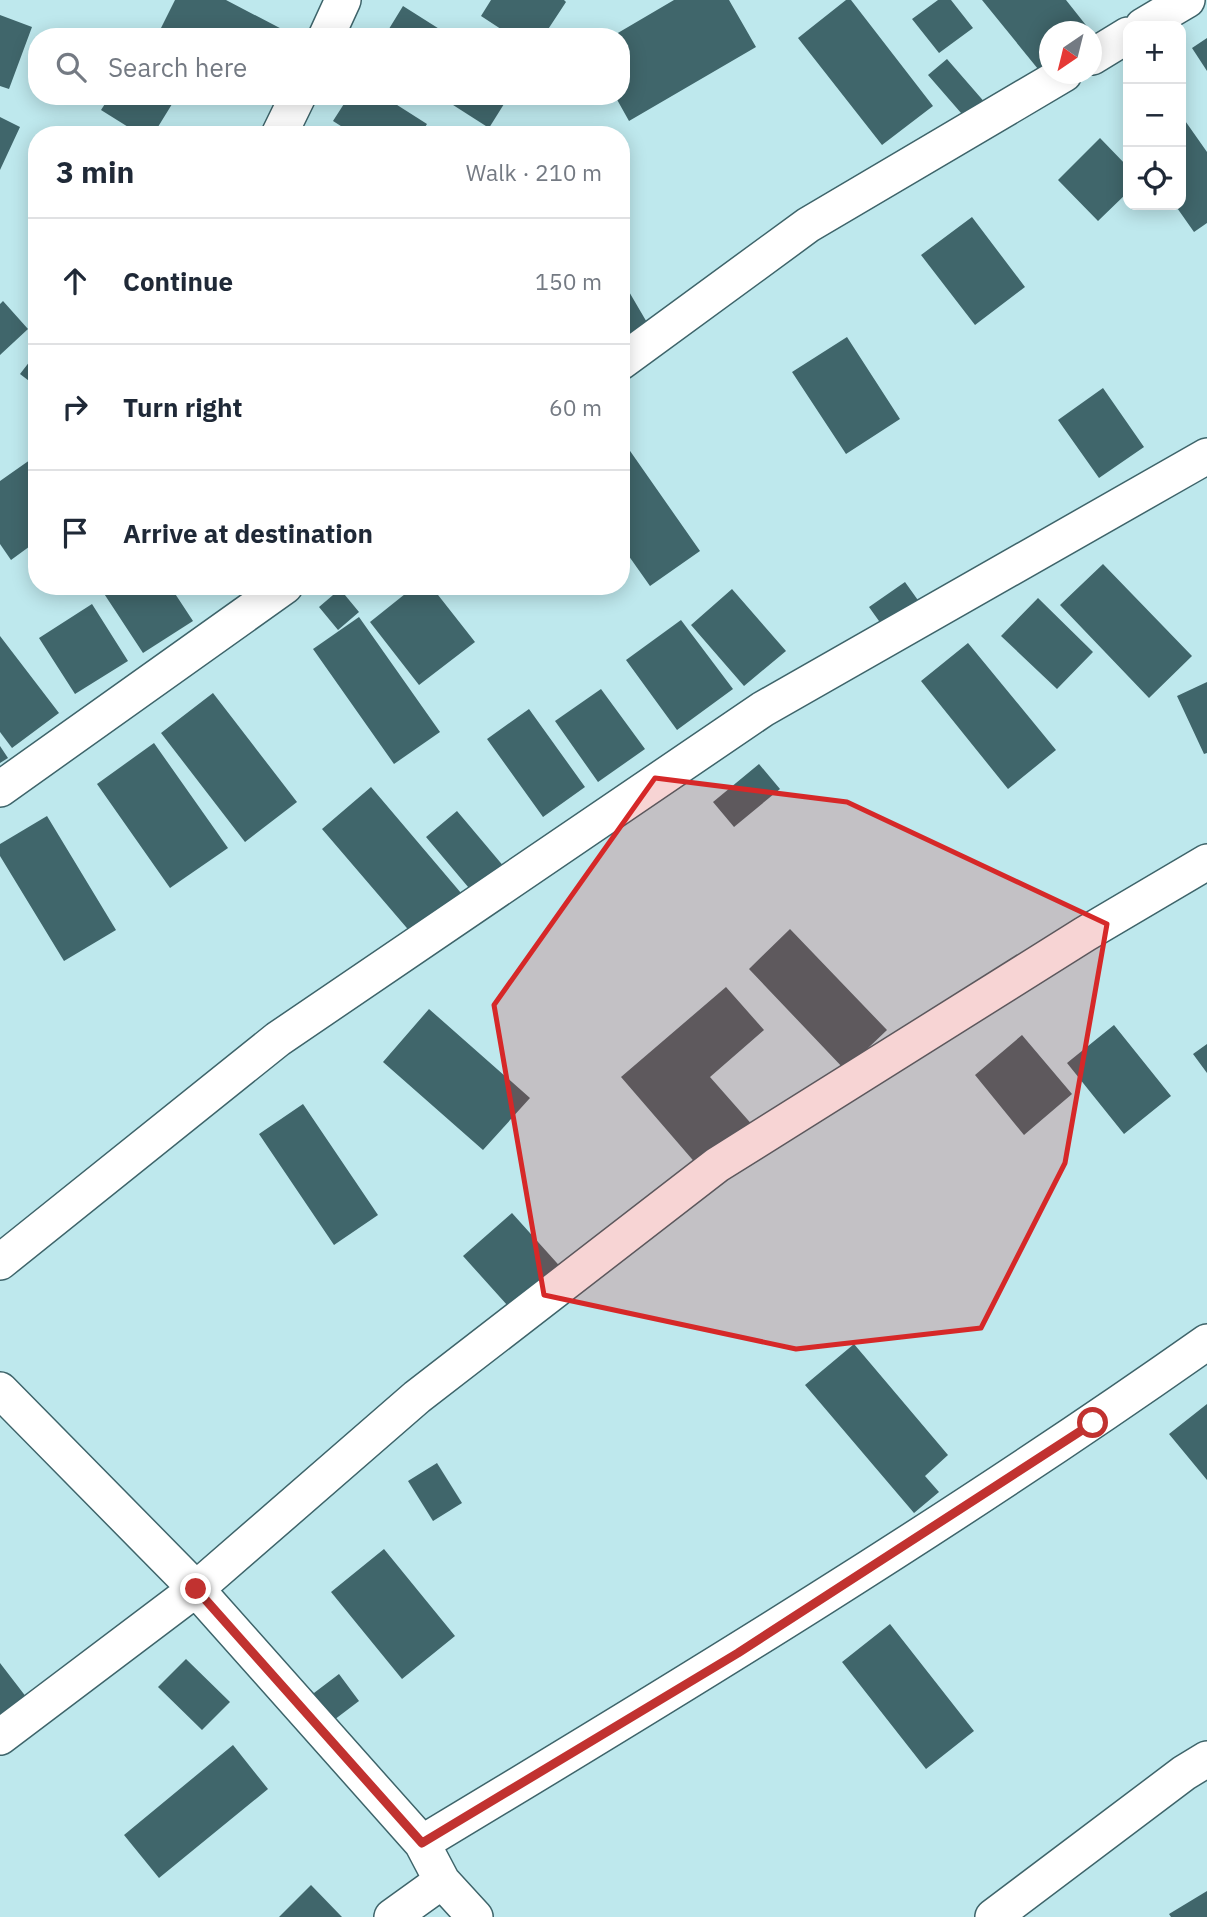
<!DOCTYPE html>
<meta charset="utf-8">
<style>
:root{--surface:#fff;--page:#f6f6f7;--text:#1f2937;--muted:#747a83;--line:#e0e1e3}
body{margin:0;font-family:"IBM Plex Sans",sans-serif;background:var(--page);color:var(--text)}
.controls{position:absolute;right:21px;top:21px;display:grid;overflow:hidden;border-radius:14px;box-shadow:0 4px 18px #0003}
.controls button{width:63px;height:63px;display:grid;place-items:center;padding:0;border:0;border-bottom:2px solid var(--line);background:var(--surface);color:var(--text);font:35px sans-serif}
.compass{position:absolute;left:1039px;top:21px;width:63px;height:63px;border-radius:50%;background:var(--surface);box-shadow:0 4px 18px #0003;rotate:215deg}
.stop{position:absolute;width:21px;height:21px;margin:-16px;border:5px solid #c13230;border-radius:50%;background:#fff}
.stop.end{background:#c13230;border-color:#fff;box-shadow:0 2px 7px #0008}
.list{margin:0;padding:0;list-style:none}
h2{display:flex;justify-content:space-between;align-items:center;height:91px;margin:0;padding:0 28px;font-size:30px}
h2 small{font-size:23px;font-weight:400;color:var(--muted)}
.list li{display:grid;grid-template-columns:46px 1fr auto;gap:21px;align-items:center;box-sizing:border-box;height:126px;padding:0 28px;border-top:2px solid var(--line)}
.list b{display:block;font-size:26px;white-space:nowrap}
.list em{font-size:23px;font-style:normal;color:var(--muted)}
.icon{flex:none;width:38px;height:38px;fill:none;stroke:currentColor;stroke-width:2;stroke-linecap:round;stroke-linejoin:round}
.map{position:relative;flex:none;width:1207px;height:1917px;overflow:hidden}
.search{position:absolute;background:var(--surface);box-shadow:0 4px 18px #0003;left:28px;top:28px;width:602px;height:77px;display:flex;align-items:center;gap:18px;box-sizing:border-box;padding:0 24px;border-radius:28px;color:var(--muted);font-size:26px}
.panel{position:absolute;background:var(--surface);box-shadow:0 4px 18px #0003;left:28px;top:126px;width:602px;height:469px;border-radius:28px}
.map>svg:first-child{display:block}
.building{fill:#40666b}
.lines{fill:none;stroke-linecap:round;stroke-linejoin:round}
.street-casing{stroke:#3e646a;stroke-width:38}
.street{stroke:#fff;stroke-width:35}
.route{stroke:#c13230;stroke-width:9}
.marked{fill:#d62828;fill-opacity:0.2;stroke:#d62828;stroke-width:5;stroke-linejoin:round}
</style>
<div class="map">
<svg width="1207" height="1917" viewBox="0 0 1207 1917">
<rect width="100%" height="100%" fill="#bee8ed"/>
<path class="building" d="M 175,0 L 226,0 L 297,37 L 178,37 L 161,28 Z
M 491,0 L 564,0 L 566,2 L 543,37 L 513,37 L 481,16 Z
M 674,0 L 729,0 L 756,47 L 629,121 L 615,96 L 621,96 L 621,37 L 611,37 Z
M 846,0 L 851,0 L 933,106 L 882,145 L 798,38 Z
M 938,0 L 951,0 L 973,28 L 939,53 L 912,19 Z
M 982,0 L 1066,0 L 1089,29 L 1085,32 L 1050,32 L 1050,60 L 1038,69 Z
M 403,6 L 452,37 L 384,37 Z
M 0,15 L 32,27 L 9,89 L 0,86 Z
M 1207,38 L 1207,71 L 1192,48 Z
M 947,59 L 987,105 L 968,121 L 928,75 Z
M 110,96 L 177,96 L 153,135 L 141,135 L 101,110 Z
M 349,96 L 383,96 L 427,124 L 420,135 L 355,135 L 333,121 Z
M 439,96 L 509,96 L 489,128 Z
M 1181,115 L 1207,152 L 1207,223 L 1194,232 L 1175,205 L 1181,205 Z
M 0,117 L 20,127 L 0,170 Z
M 1100,138 L 1128,167 L 1128,192 L 1098,221 L 1058,180 Z
M 972,217 L 1025,287 L 975,325 L 921,255 Z
M 621,278 L 652,331 L 621,348 Z
M 3,301 L 28,329 L 0,355 L 0,304 Z
M 847,337 L 900,419 L 846,454 L 792,372 Z
M 37,352 L 37,387 L 20,374 Z
M 1103,388 L 1144,447 L 1099,478 L 1058,420 Z
M 621,438 L 700,551 L 650,586 L 621,545 Z
M 37,455 L 37,541 L 11,560 L 0,544 L 0,481 Z
M 1103,564 L 1192,656 L 1149,698 L 1060,605 Z
M 905,582 L 920,603 L 884,628 L 869,607 Z
M 99,586 L 170,586 L 193,621 L 143,653 Z
M 415,586 L 431,586 L 475,642 L 419,685 L 370,622 Z
M 340,589 L 359,612 L 338,630 L 319,607 Z
M 732,589 L 786,651 L 744,686 L 691,625 Z
M 1038,598 L 1093,652 L 1057,689 L 1001,636 Z
M 92,604 L 128,661 L 75,694 L 39,638 Z
M 359,617 L 440,732 L 394,764 L 313,649 Z
M 681,620 L 733,689 L 677,730 L 626,660 Z
M 0,636 L 59,713 L 12,748 L 0,732 Z
M 968,643 L 1056,750 L 1008,789 L 921,681 Z
M 1207,682 L 1207,753 L 1204,754 L 1177,696 Z
M 601,689 L 645,749 L 598,782 L 555,721 Z
M 213,693 L 297,802 L 245,842 L 161,733 Z
M 529,709 L 585,787 L 543,817 L 487,739 Z
M 154,743 L 228,848 L 170,888 L 97,784 Z
M 0,746 L 8,758 L 0,763 Z
M 759,764 L 780,789 L 734,827 L 713,802 Z
M 371,787 L 461,893 L 412,934 L 322,829 Z
M 457,811 L 505,868 L 474,894 L 426,837 Z
M 47,816 L 116,930 L 64,961 L 0,856 L 0,844 Z
M 790,929 L 887,1030 L 845,1070 L 749,969 Z
M 726,987 L 764,1030 L 710,1077 L 755,1128 L 704,1173 L 621,1077 Z
M 429,1009 L 530,1098 L 483,1150 L 383,1062 Z
M 1114,1025 L 1171,1096 L 1124,1134 L 1067,1063 Z
M 1022,1035 L 1072,1094 L 1024,1135 L 975,1075 Z
M 1207,1044 L 1207,1073 L 1193,1054 Z
M 303,1104 L 378,1215 L 334,1245 L 259,1134 Z
M 512,1213 L 565,1272 L 517,1316 L 463,1256 Z
M 854,1344 L 948,1455 L 925,1476 L 939,1492 L 914,1513 L 805,1385 Z
M 1207,1404 L 1207,1480 L 1169,1434 Z
M 437,1463 L 462,1503 L 433,1521 L 408,1481 Z
M 384,1549 L 455,1636 L 402,1679 L 331,1592 Z
M 890,1624 L 974,1731 L 926,1769 L 842,1662 Z
M 186,1659 L 230,1702 L 202,1730 L 158,1687 Z
M 0,1663 L 30,1702 L 0,1718 Z
M 339,1674 L 359,1701 L 330,1723 L 310,1696 Z
M 233,1745 L 268,1789 L 159,1878 L 124,1835 Z
M 311,1885 L 342,1917 L 279,1917 Z
M 1207,1891 L 1207,1917 L 1171,1917 L 1169,1914 Z"/>
<g class="lines">
<defs>
<path id="street" d="M 1143,26 L 1187,0
M 326,37 L 343,0
M 1092,57 L 1128,35
M 279,135 L 298,96
M 621,362 L 808,225 L 1064,74
M 0,789 L 285,586
M 0,1262 L 278,1039 L 763,709 L 1207,456
M 0,1390 L 196,1589 L 422,1843 L 442,1881 L 475,1917
M 0,1737 L 196,1589 L 417,1397 L 717,1165 L 1085,934 L 1207,862
M 422,1843 C 688,1683 953,1521 1207,1342
M 392,1917 L 442,1881
M 993,1917 L 1184,1773 L 1207,1759"/>
</defs>
<use href="#street" class="street-casing"/>
<use href="#street" class="street"/>
</g>
<g class="lines">
<path class="route" d="M 196,1589 L 422,1843 L 738,1653 L 1093,1423"/>
</g>
<path class="marked" d="M 655,778 L 847,802 L 1107,924 L 1065,1163 L 981,1328 L 796,1349 L 544,1295 L 494,1005 Z"/>
</svg>
<div class="controls">
<button>+</button>
<button>−</button>
<button><svg class="icon" aria-label="locate" viewBox="0 0 24 24"><circle cx="12" cy="12" r="6"/><path d="M12 2v4M12 18v4M2 12h4M18 12h4"/></svg></button>
</div>
<svg class="compass" viewBox="-18 -18 36 36"><path d="M0-13l5 13h-10z" fill="#e53935"/><path d="M0 13l5-13h-10z" fill="#747a83"/></svg>
<div class="stop" style="left:1093px;top:1423px"></div>
<div class="stop end" style="left:196px;top:1589px"></div>
<div class="search"><svg class="icon" aria-label="search" viewBox="0 0 24 24"><circle cx="10" cy="10" r="6"/><path d="M15 15l6 6"/></svg>Search here</div>
<section class="panel">
<h2>3 min<small>Walk · 210 m</small></h2>
<ul class="list">
<li><svg class="icon" aria-label="ahead" viewBox="0 0 24 24"><path d="M12 20V5M6 11l6-6 6 6"/></svg><div><b>Continue</b></div><em>150 m</em></li>
<li><svg class="icon" aria-label="right" viewBox="0 0 24 24"><path d="M7 20v-9h11M14 6l5 5-5 5"/></svg><div><b>Turn right</b></div><em>60 m</em></li>
<li><svg class="icon" aria-label="arrive" viewBox="0 0 24 24"><path d="M6 21V4h12l-3 4 3 4H6"/></svg><div><b>Arrive at destination</b></div></li>
</ul>
</section>
</div>
